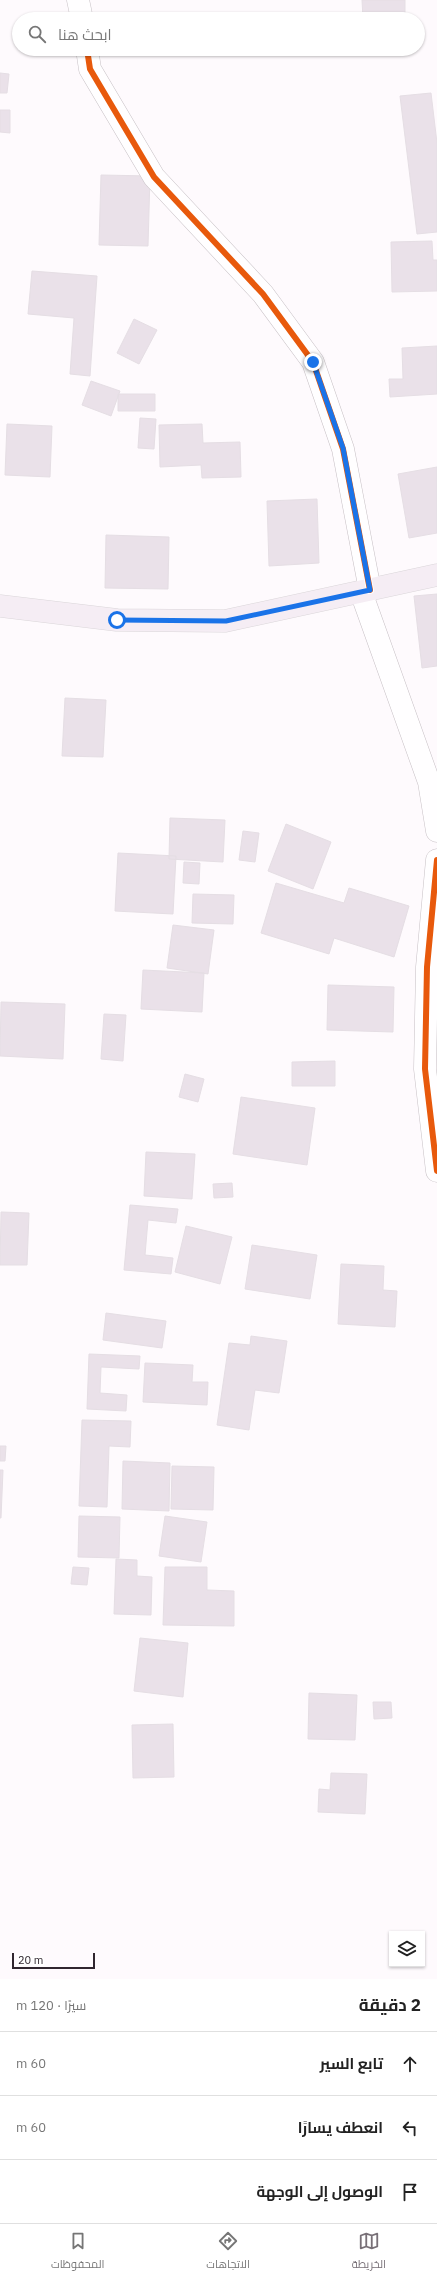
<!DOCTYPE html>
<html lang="ar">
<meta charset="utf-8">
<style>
:root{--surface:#fff;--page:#f2f2f2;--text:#222;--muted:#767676;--line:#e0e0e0;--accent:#787077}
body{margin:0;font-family:"IBM Plex Sans",Cairo,sans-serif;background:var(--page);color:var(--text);direction:rtl}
.controls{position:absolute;right:12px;bottom:12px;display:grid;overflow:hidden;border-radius:0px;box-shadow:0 1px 3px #0004}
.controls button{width:36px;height:36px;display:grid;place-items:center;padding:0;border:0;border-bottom:1px solid var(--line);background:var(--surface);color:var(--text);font:20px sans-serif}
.scale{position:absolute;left:12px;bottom:10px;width:83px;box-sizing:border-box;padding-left:4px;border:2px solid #30262f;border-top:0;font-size:11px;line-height:14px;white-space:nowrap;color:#30262f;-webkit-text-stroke:3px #fff;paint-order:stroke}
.stop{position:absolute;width:12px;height:12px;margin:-9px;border:3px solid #1a73e8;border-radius:50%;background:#fff}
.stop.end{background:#1a73e8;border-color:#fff;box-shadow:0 1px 4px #0008}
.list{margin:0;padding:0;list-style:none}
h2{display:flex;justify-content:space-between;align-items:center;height:52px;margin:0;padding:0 16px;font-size:17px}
h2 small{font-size:13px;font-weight:400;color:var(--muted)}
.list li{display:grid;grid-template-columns:26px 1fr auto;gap:12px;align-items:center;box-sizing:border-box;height:64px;padding:0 16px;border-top:1px solid var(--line)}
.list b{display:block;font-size:15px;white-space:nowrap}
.list em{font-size:13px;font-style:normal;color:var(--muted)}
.icon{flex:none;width:22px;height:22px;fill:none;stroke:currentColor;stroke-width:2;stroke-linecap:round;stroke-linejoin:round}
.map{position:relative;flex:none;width:437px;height:1979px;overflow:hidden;direction:ltr}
.search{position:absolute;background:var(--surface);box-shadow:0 1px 3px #0004;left:12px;right:12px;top:12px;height:44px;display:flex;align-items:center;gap:10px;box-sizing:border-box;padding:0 14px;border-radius:22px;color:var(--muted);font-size:15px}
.sheet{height:244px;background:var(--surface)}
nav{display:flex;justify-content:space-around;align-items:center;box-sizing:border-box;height:56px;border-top:1px solid var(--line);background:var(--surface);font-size:11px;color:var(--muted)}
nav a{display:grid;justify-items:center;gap:2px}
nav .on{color:var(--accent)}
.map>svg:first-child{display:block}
.building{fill:#eae1e9;stroke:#e5dee4}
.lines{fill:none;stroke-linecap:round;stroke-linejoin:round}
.minor-casing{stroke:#c7c0c5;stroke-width:23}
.major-casing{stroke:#dad6d9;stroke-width:23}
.minor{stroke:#fffeff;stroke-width:22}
.major{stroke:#f5edf4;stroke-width:22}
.cycleway-casing{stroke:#fff;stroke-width:8}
.cycleway{stroke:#e8590c;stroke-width:6}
.route{stroke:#1a73e8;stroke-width:5}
</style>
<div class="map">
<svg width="437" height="1979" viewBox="0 0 437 1979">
<rect width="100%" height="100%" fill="#fefafd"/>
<path class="building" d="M 362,0 L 405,0 L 405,19 L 363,19 Z
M 0,73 L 9,74 L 7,93 L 0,93 Z
M 431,93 L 437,143 L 437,232 L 417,234 L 400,96 Z
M 0,110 L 10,110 L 10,133 L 0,132 Z
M 101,175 L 150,176 L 148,246 L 99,245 Z
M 432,241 L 433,260 L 437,260 L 437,291 L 392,292 L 391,242 Z
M 32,271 L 97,276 L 90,376 L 70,374 L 74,318 L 28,314 Z
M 134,319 L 157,330 L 139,364 L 117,353 Z
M 437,346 L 437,394 L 390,397 L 389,379 L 403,379 L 402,348 Z
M 91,381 L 120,391 L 111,416 L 82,405 Z
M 118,394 L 155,394 L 155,411 L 118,411 Z
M 140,418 L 156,419 L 154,449 L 138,448 Z
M 7,424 L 52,426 L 50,477 L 5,475 Z
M 202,424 L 203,443 L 240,442 L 241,477 L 202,478 L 201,465 L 160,467 L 159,425 Z
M 437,467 L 437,533 L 409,538 L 398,474 Z
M 317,499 L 319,563 L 269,566 L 267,501 Z
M 106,535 L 169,537 L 168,589 L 105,588 Z
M 437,594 L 437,666 L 422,668 L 414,596 Z
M 65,698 L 106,700 L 103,757 L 62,756 Z
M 170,818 L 225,820 L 223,862 L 169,859 Z
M 286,824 L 331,842 L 313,889 L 268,871 Z
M 243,831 L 259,833 L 255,862 L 239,860 Z
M 118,853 L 176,856 L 173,914 L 115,911 Z
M 184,862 L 200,863 L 199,884 L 183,883 Z
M 276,883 L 344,903 L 349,888 L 409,906 L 394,957 L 334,938 L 329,954 L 261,933 Z
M 193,894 L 234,895 L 233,924 L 192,923 Z
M 173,925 L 214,930 L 208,974 L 167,968 Z
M 143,970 L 204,973 L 202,1012 L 141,1009 Z
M 328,985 L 394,987 L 393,1032 L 327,1030 Z
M 1,1002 L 65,1004 L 63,1059 L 0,1056 Z
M 104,1014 L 126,1015 L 123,1061 L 101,1059 Z
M 335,1061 L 335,1086 L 292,1086 L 292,1062 Z
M 185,1074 L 204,1079 L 198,1102 L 179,1097 Z
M 241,1097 L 315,1108 L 307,1165 L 233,1154 Z
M 146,1152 L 195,1154 L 192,1199 L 144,1196 Z
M 232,1183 L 233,1197 L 214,1198 L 213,1184 Z
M 130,1205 L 178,1209 L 176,1223 L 148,1220 L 145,1255 L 173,1258 L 171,1274 L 124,1270 Z
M 1,1212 L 29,1213 L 27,1265 L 0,1265 Z
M 186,1226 L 232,1237 L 220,1284 L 175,1272 Z
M 252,1245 L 317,1255 L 310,1299 L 245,1289 Z
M 341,1264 L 384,1266 L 383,1290 L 397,1291 L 395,1327 L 338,1324 Z
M 106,1313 L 166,1321 L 162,1348 L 103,1340 Z
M 251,1336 L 287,1341 L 279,1393 L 255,1390 L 249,1430 L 217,1425 L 229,1343 L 250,1345 Z
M 89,1354 L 140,1356 L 139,1369 L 101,1367 L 100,1393 L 127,1395 L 126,1411 L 87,1409 Z
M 145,1363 L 193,1365 L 192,1382 L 208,1382 L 207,1405 L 143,1402 Z
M 82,1420 L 131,1421 L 130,1447 L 109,1446 L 107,1507 L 79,1506 Z
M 0,1446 L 6,1446 L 5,1461 L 0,1461 Z
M 123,1461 L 170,1463 L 169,1511 L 122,1509 Z
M 172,1466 L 214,1467 L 213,1510 L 171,1509 Z
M 0,1470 L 3,1470 L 1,1518 L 0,1518 Z
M 79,1516 L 120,1517 L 119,1558 L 78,1557 Z
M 165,1516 L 207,1522 L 201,1562 L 159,1556 Z
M 116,1559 L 137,1560 L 137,1576 L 152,1577 L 151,1615 L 114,1614 Z
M 73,1567 L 89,1568 L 87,1585 L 71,1584 Z
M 165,1567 L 207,1567 L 207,1590 L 234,1591 L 234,1626 L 163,1625 Z
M 140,1638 L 188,1643 L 183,1697 L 134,1691 Z
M 309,1693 L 357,1695 L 355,1740 L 308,1739 Z
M 373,1702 L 391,1702 L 392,1718 L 374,1719 Z
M 173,1724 L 174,1777 L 133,1778 L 132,1725 Z
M 331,1773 L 367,1774 L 365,1814 L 318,1812 L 319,1789 L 330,1790 Z"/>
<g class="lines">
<defs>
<path id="minor" d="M 78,0 L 82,19
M 87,49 L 90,69 L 154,177 L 263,294 L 313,362 L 343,449 L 370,590
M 361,592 L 429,782 L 437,831
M 437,860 L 427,967 L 425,1069 L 437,1171"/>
<path id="major" d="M 0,606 L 117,620 L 225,621 L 437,575"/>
</defs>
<use href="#minor" class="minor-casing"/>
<use href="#major" class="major-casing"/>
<use href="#minor" class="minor"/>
<use href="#major" class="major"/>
<defs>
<path id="cycleway" d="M 87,49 L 90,69 L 154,177 L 263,294 L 313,362 L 343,449 L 370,590
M 437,860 L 427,967 L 425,1069 L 437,1171"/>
</defs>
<use href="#cycleway" class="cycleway-casing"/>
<use href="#cycleway" class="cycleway"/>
</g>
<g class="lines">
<path class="route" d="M 117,620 L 226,621 L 370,590 L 343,448 L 313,362"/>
</g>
</svg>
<div class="controls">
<button><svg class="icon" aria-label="layers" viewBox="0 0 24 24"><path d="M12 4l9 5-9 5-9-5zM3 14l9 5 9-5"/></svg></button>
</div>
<div class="scale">20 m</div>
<div class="stop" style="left:117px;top:620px"></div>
<div class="stop end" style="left:313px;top:362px"></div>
<div class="search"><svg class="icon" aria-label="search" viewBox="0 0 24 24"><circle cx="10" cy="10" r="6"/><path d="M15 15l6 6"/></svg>ابحث هنا</div>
</div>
<section class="sheet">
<h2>2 دقيقة<small>سيرًا · 120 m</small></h2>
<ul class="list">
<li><svg class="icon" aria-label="ahead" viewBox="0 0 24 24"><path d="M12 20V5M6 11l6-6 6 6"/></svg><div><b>تابع السير</b></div><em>60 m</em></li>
<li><svg class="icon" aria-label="left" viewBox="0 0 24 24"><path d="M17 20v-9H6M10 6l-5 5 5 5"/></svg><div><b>انعطف يسارًا</b></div><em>60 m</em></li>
<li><svg class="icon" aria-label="arrive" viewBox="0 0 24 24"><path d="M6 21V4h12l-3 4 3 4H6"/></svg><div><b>الوصول إلى الوجهة</b></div></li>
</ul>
</section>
<nav>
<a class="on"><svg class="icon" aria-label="map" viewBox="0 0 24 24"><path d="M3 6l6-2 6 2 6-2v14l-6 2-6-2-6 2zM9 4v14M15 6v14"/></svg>الخريطة</a>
<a><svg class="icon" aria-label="directions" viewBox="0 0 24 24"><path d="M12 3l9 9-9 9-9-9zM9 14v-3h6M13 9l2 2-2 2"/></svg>الاتجاهات</a>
<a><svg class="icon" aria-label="saved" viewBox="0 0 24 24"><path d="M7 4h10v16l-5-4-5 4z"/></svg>المحفوظات</a>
</nav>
